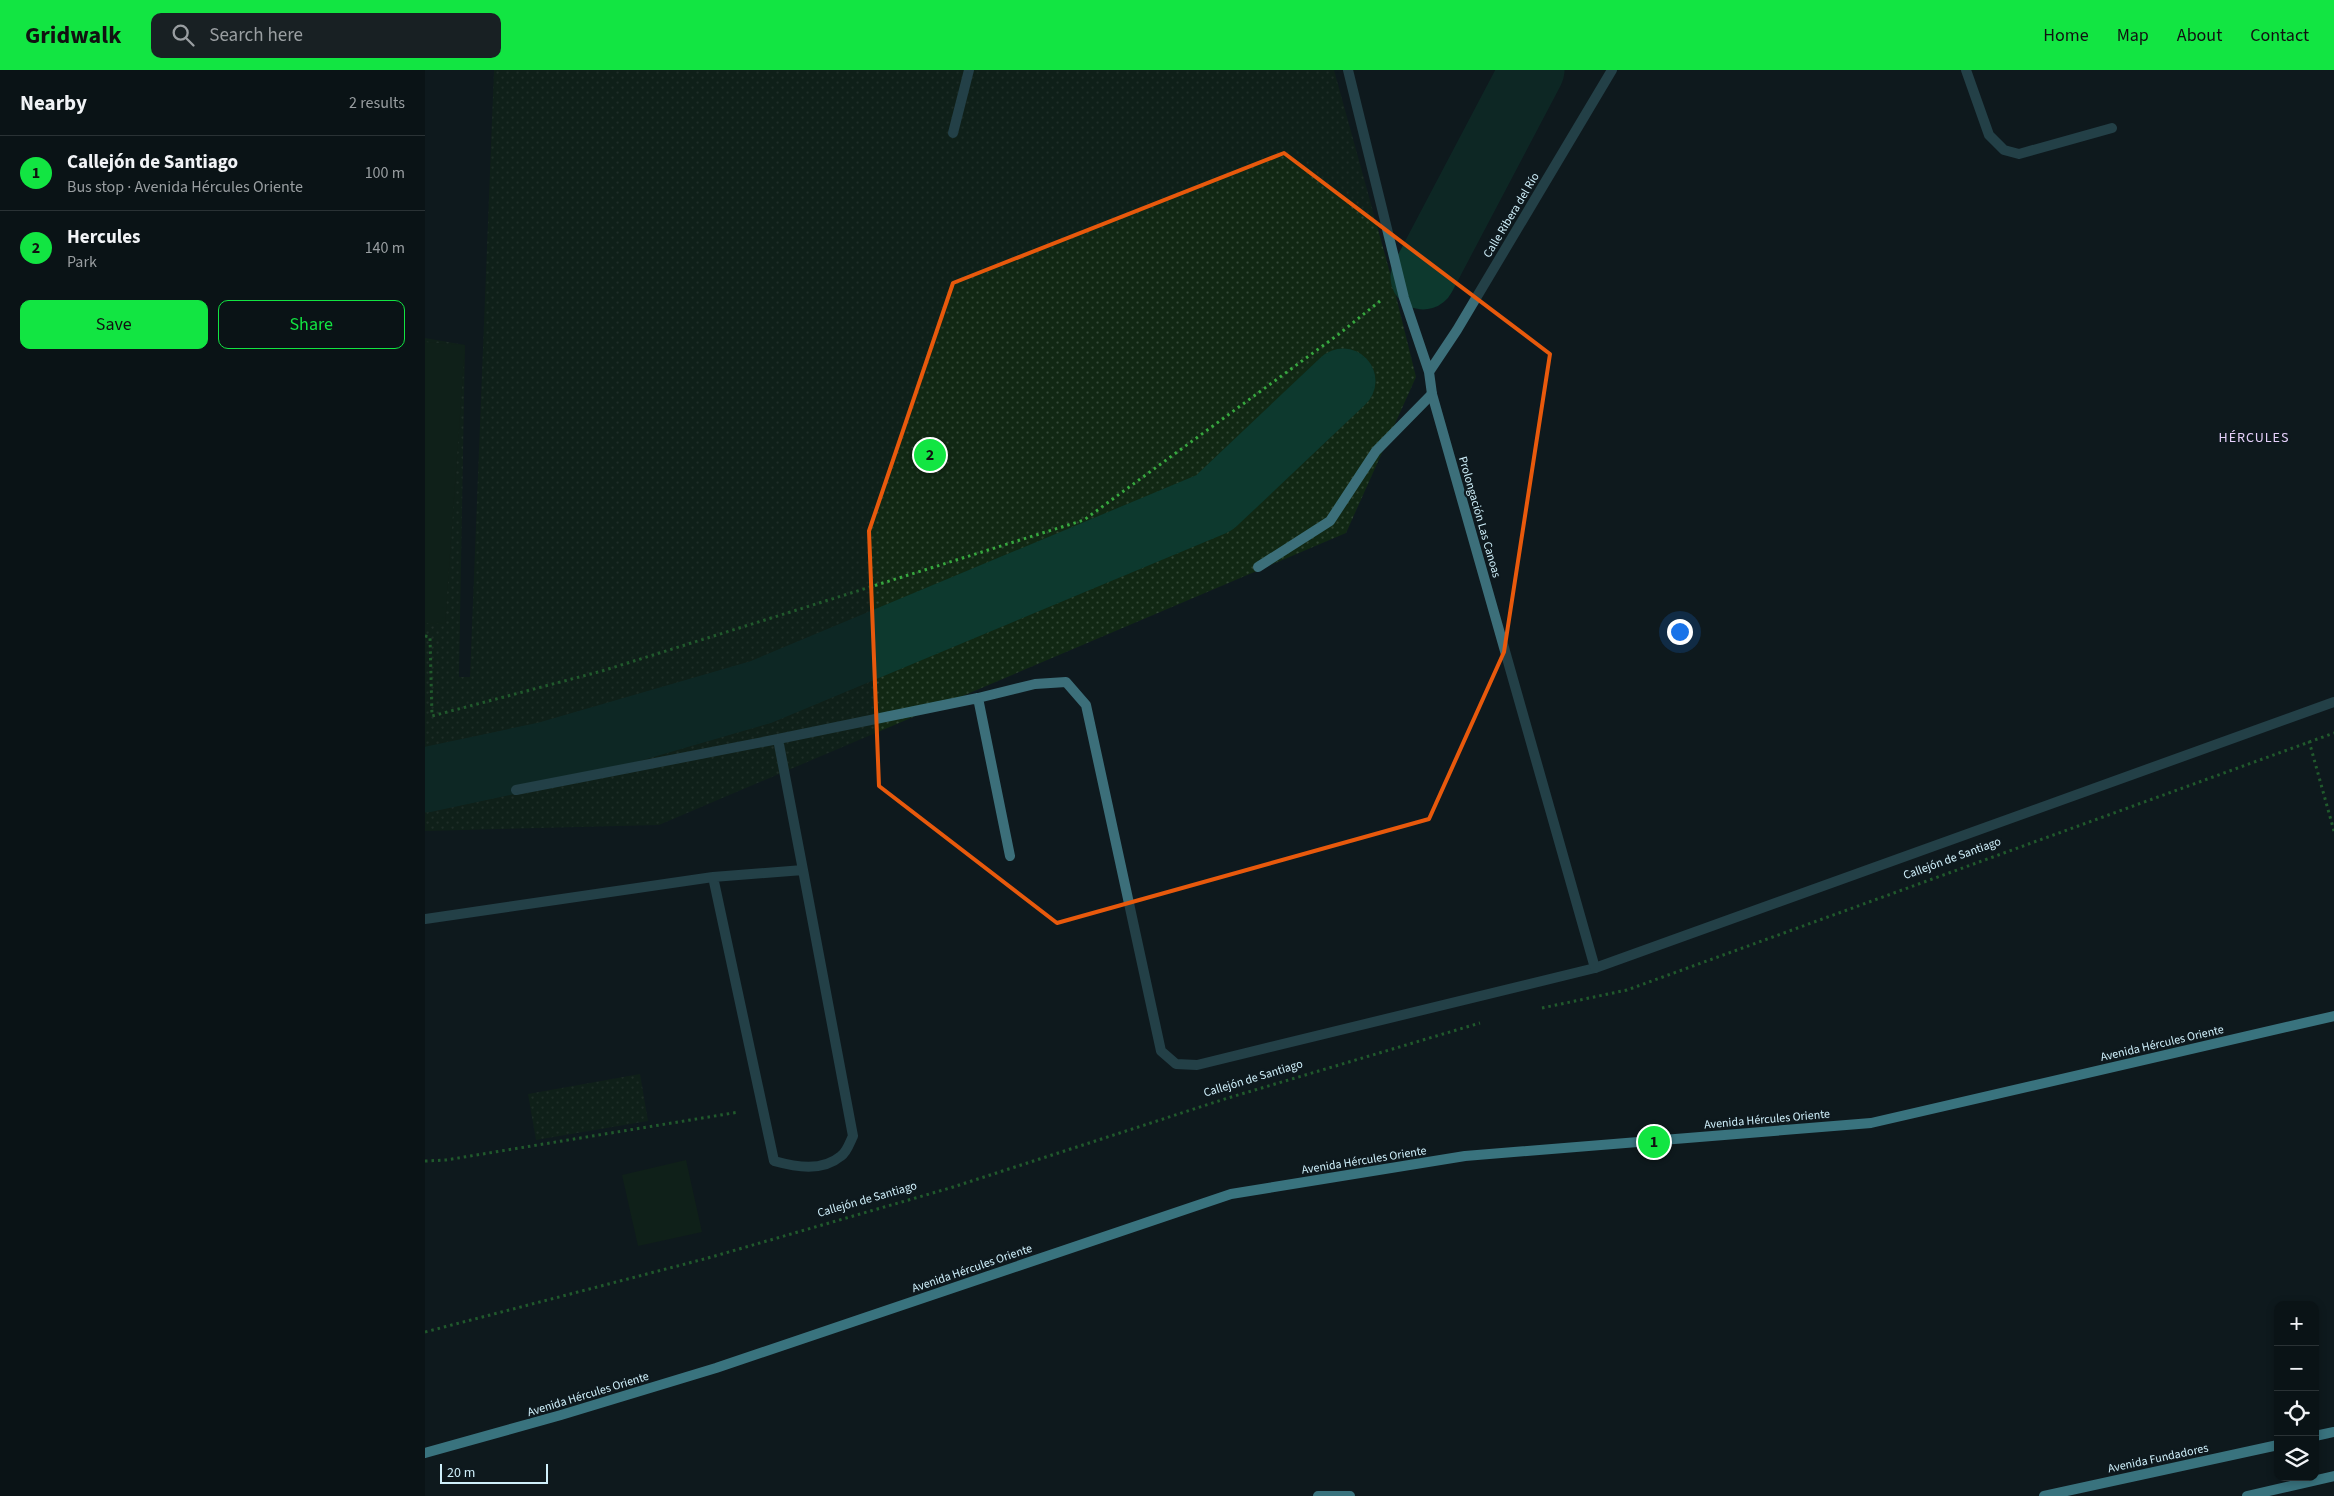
<!DOCTYPE html>
<meta charset="utf-8">
<style>
:root{--surface:#0a1316;--page:#182023;--text:#f1f3f6;--muted:#999ea1;--line:#2a3235;--accent:#12e542}
body{margin:0;font-family:"Source Sans 3",sans-serif;background:var(--page);color:var(--text)}
.controls{position:absolute;right:15px;bottom:15px;display:grid;overflow:hidden;border-radius:10px;box-shadow:0 2px 8px #0003}
.controls button{width:45px;height:45px;display:grid;place-items:center;padding:0;border:0;border-bottom:1px solid var(--line);background:var(--surface);color:var(--text);font:25px sans-serif}
.scale{position:absolute;left:15px;bottom:12px;width:108px;box-sizing:border-box;padding-left:5px;border:2px solid #cff0fb;border-top:0;font-size:14px;line-height:18px;white-space:nowrap;color:#cff0fb;-webkit-text-stroke:4px #0e191e;paint-order:stroke}
.you{position:absolute;left:1254px;top:561px;width:18px;height:18px;margin:-12px;border:4px solid #fff;border-radius:50%;background:#1a73e8;box-shadow:0 0 0 8px #1a73e833}
.badge{display:grid;place-items:center;width:32px;height:32px;border-radius:50%;background:var(--accent);color:#111;font-size:16px;font-weight:700}
.pin{position:absolute;translate:-50% -50%;border:2px solid #fff;box-shadow:0 1px 5px #0006}
.list{margin:0;padding:0;list-style:none}
h2{display:flex;justify-content:space-between;align-items:center;height:65px;margin:0;padding:0 20px;font-size:21px}
h2 small{font-size:16px;font-weight:400;color:var(--muted)}
.list li{display:grid;grid-template-columns:32px 1fr auto;gap:15px;align-items:center;box-sizing:border-box;height:75px;padding:0 20px;border-top:1px solid var(--line)}
.list b{display:block;font-size:19px;white-space:nowrap}
.list p{margin:0;font-size:16px;white-space:nowrap;color:var(--muted)}
.list em{font-size:16px;font-style:normal;color:var(--muted)}
.actions{display:flex;gap:10px;padding:15px 20px}
.actions a{flex:1;padding:11px 0;border:1px solid var(--accent);border-radius:10px;text-align:center;font-size:18px;color:var(--accent)}
.actions .main{background:var(--accent);color:#111}
.icon{flex:none;width:28px;height:28px;fill:none;stroke:currentColor;stroke-width:2;stroke-linecap:round;stroke-linejoin:round}
.map{position:relative;flex:none;width:1909px;height:1426px;overflow:hidden}
header{display:flex;align-items:center;gap:30px;box-sizing:border-box;height:70px;padding:0 25px;background:var(--accent);color:#111}
header strong{font-size:24px}
nav{display:flex;gap:28px;margin-inline-start:auto;font-size:18px}
.search{width:350px;height:45px;background:var(--page);display:flex;align-items:center;gap:12px;box-sizing:border-box;padding:0 18px;border-radius:10px;color:var(--muted);font-size:19px}
main{display:flex}
aside{flex:1;background:var(--surface)}
.map>svg:first-child{display:block}
.park{fill:url(#park-dots)}
.garden{fill:#112814}
.lines{fill:none;stroke-linecap:round;stroke-linejoin:round}
.river{stroke:#0d392e;stroke-width:65}
.path{stroke:#37a83f;stroke-width:3;stroke-dasharray:2.5 4;stroke-linecap:butt}
.lane{stroke:#3c6f7a;stroke-width:10}
.street{stroke:#3c6f7a;stroke-width:10}
.secondary{stroke:#6edff4;stroke-width:10}
.marked{fill:none;stroke:#e8590c;stroke-width:4;stroke-linejoin:round}
.labels{text-anchor:middle;stroke-width:4.5;stroke-linejoin:round;paint-order:stroke}
.street-label{font-size:12px;fill:#cff0fb;stroke:#0e191e}
.neighbourhood-label{font-size:14px;letter-spacing:1px;fill:#e6d1fb;stroke:#0e191e}
</style>
<header>
<strong>Gridwalk</strong>
<div class="search"><svg class="icon" aria-label="search" viewBox="0 0 24 24"><circle cx="10" cy="10" r="6"/><path d="M15 15l6 6"/></svg>Search here</div>
<nav><a>Home</a><a>Map</a><a>About</a><a>Contact</a></nav>
</header>
<main>
<aside>
<h2>Nearby<small>2 results</small></h2>
<ul class="list">
<li><span class="badge">1</span><div><b>Callejón de Santiago</b><p>Bus stop · Avenida Hércules Oriente</p></div><em>100 m</em></li>
<li><span class="badge">2</span><div><b>Hercules</b><p>Park</p></div><em>140 m</em></li>
</ul>
<div class="actions"><a class="main">Save</a><a>Share</a></div>
</aside>
<div class="map">
<svg width="1909" height="1426" viewBox="0 0 1909 1426">
<defs>
<pattern id="park-dots" width="8" height="8" patternUnits="userSpaceOnUse" patternTransform="scale(1.25)"><rect width="8" height="8" fill="#112814"/><path d="M2 2h.1M6 6h.1" fill="none" stroke="#334837" stroke-width="1.8" stroke-linecap="round"/></pattern>
</defs>
<rect width="100%" height="100%" fill="#0e191e"/>
<path class="park" d="M 69,0 L 909,0 L 967,210 L 991,307 L 921,463 L 234,755 L 0,761 L 0,268 L 40,275 L 34,607 L 45,607 Z
M 215,1004 L 223,1051 L 111,1070 L 103,1024 Z"/>
<path class="garden" d="M 0,272 L 40,275 L 20,554 L 0,553 Z
M 261,1090 L 277,1162 L 213,1176 L 197,1105 Z"/>
<g class="lines">
<path class="river" d="M 998,207 L 1107,0
M 0,710 L 122,684 L 336,622 L 789,433 L 918,311"/>
<path class="path" d="M 0,566 L 5,567 L 7,646 L 177,601 L 659,450 L 914,264 L 955,231
M 1884,671 L 1909,761
M 1117,938 L 1202,920 L 1909,663
M 0,1091 L 21,1090 L 314,1042
M 0,1262 L 283,1188 L 525,1118 L 803,1028 L 1055,953"/>
<path class="lane" d="M 1541,0 L 1564,65 L 1579,80 L 1594,84 L 1687,58
M 528,63 L 544,0
M 833,497 L 905,451 L 951,381 L 1007,324
M 553,628 L 585,786
M 91,720 L 353,669
M 288,807 L 349,1091 C 371,1097 397,1102 416,1086 C 422,1082 425,1072 428,1066 L 378,800
M 0,849 L 288,807 L 378,800 L 353,669 L 553,628 L 610,614 L 641,612 L 661,635 L 736,981 L 751,994 L 772,995 L 1170,898"/>
<path class="street" d="M 923,0 L 979,228 L 1004,302 L 1007,324 L 1170,898 L 1909,632
M 1004,302 L 1032,260 L 1187,0"/>
<path class="secondary" d="M 1890,1366 L 1909,1362
M 0,1383 L 136,1345 L 291,1298 L 806,1124 L 1040,1086 L 1446,1053 L 1909,946
M 893,1426 L 925,1426
M 1619,1426 L 1853,1375
M 1822,1426 L 1909,1406"/>
</g>
<path d="M0 0H1909V1426H0ZM 859,83 L 1125,284 L 1079,582 L 1004,749 L 632,853 L 454,716 L 444,461 L 528,213 Z" fill="#0e191e" fill-opacity=".55" fill-rule="evenodd"/>
<path class="marked" d="M 859,83 L 1125,284 L 1079,582 L 1004,749 L 632,853 L 454,716 L 444,461 L 528,213 Z"/>
<g class="labels">
<g class="street-label">
<text transform="translate(1086 145) rotate(-59)" y="4">Calle Ribera del Río</text>
<text transform="translate(1055 447) rotate(74)" y="4">Prolongación Las Canoas</text>
<text transform="translate(1527 788) rotate(-20)" y="4">Callejón de Santiago</text>
<text transform="translate(1737 973) rotate(-13)" y="4">Avenida Hércules Oriente</text>
<text transform="translate(828 1008) rotate(-17)" y="4">Callejón de Santiago</text>
<text transform="translate(1342 1049) rotate(-5)" y="4">Avenida Hércules Oriente</text>
<text transform="translate(939 1090) rotate(-9)" y="4">Avenida Hércules Oriente</text>
<text transform="translate(442 1129) rotate(-16)" y="4">Callejón de Santiago</text>
<text transform="translate(547 1198) rotate(-19)" y="4">Avenida Hércules Oriente</text>
<text transform="translate(163 1324) rotate(-17)" y="4">Avenida Hércules Oriente</text>
<text transform="translate(1733 1388) rotate(-12)" y="4">Avenida Fundadores</text>
</g>
<g class="neighbourhood-label">
<text x="1829" y="372">HÉRCULES</text>
</g>
</g>
</svg>
<div class="controls">
<button>+</button>
<button>−</button>
<button><svg class="icon" aria-label="locate" viewBox="0 0 24 24"><circle cx="12" cy="12" r="6"/><path d="M12 2v4M12 18v4M2 12h4M18 12h4"/></svg></button>
<button><svg class="icon" aria-label="layers" viewBox="0 0 24 24"><path d="M12 4l9 5-9 5-9-5zM3 14l9 5 9-5"/></svg></button>
</div>
<div class="scale">20 m</div>
<div class="you"></div>
<div class="pin badge" style="left:1229px;top:1072px">1</div>
<div class="pin badge" style="left:505px;top:385px">2</div>
</div>
</main>
